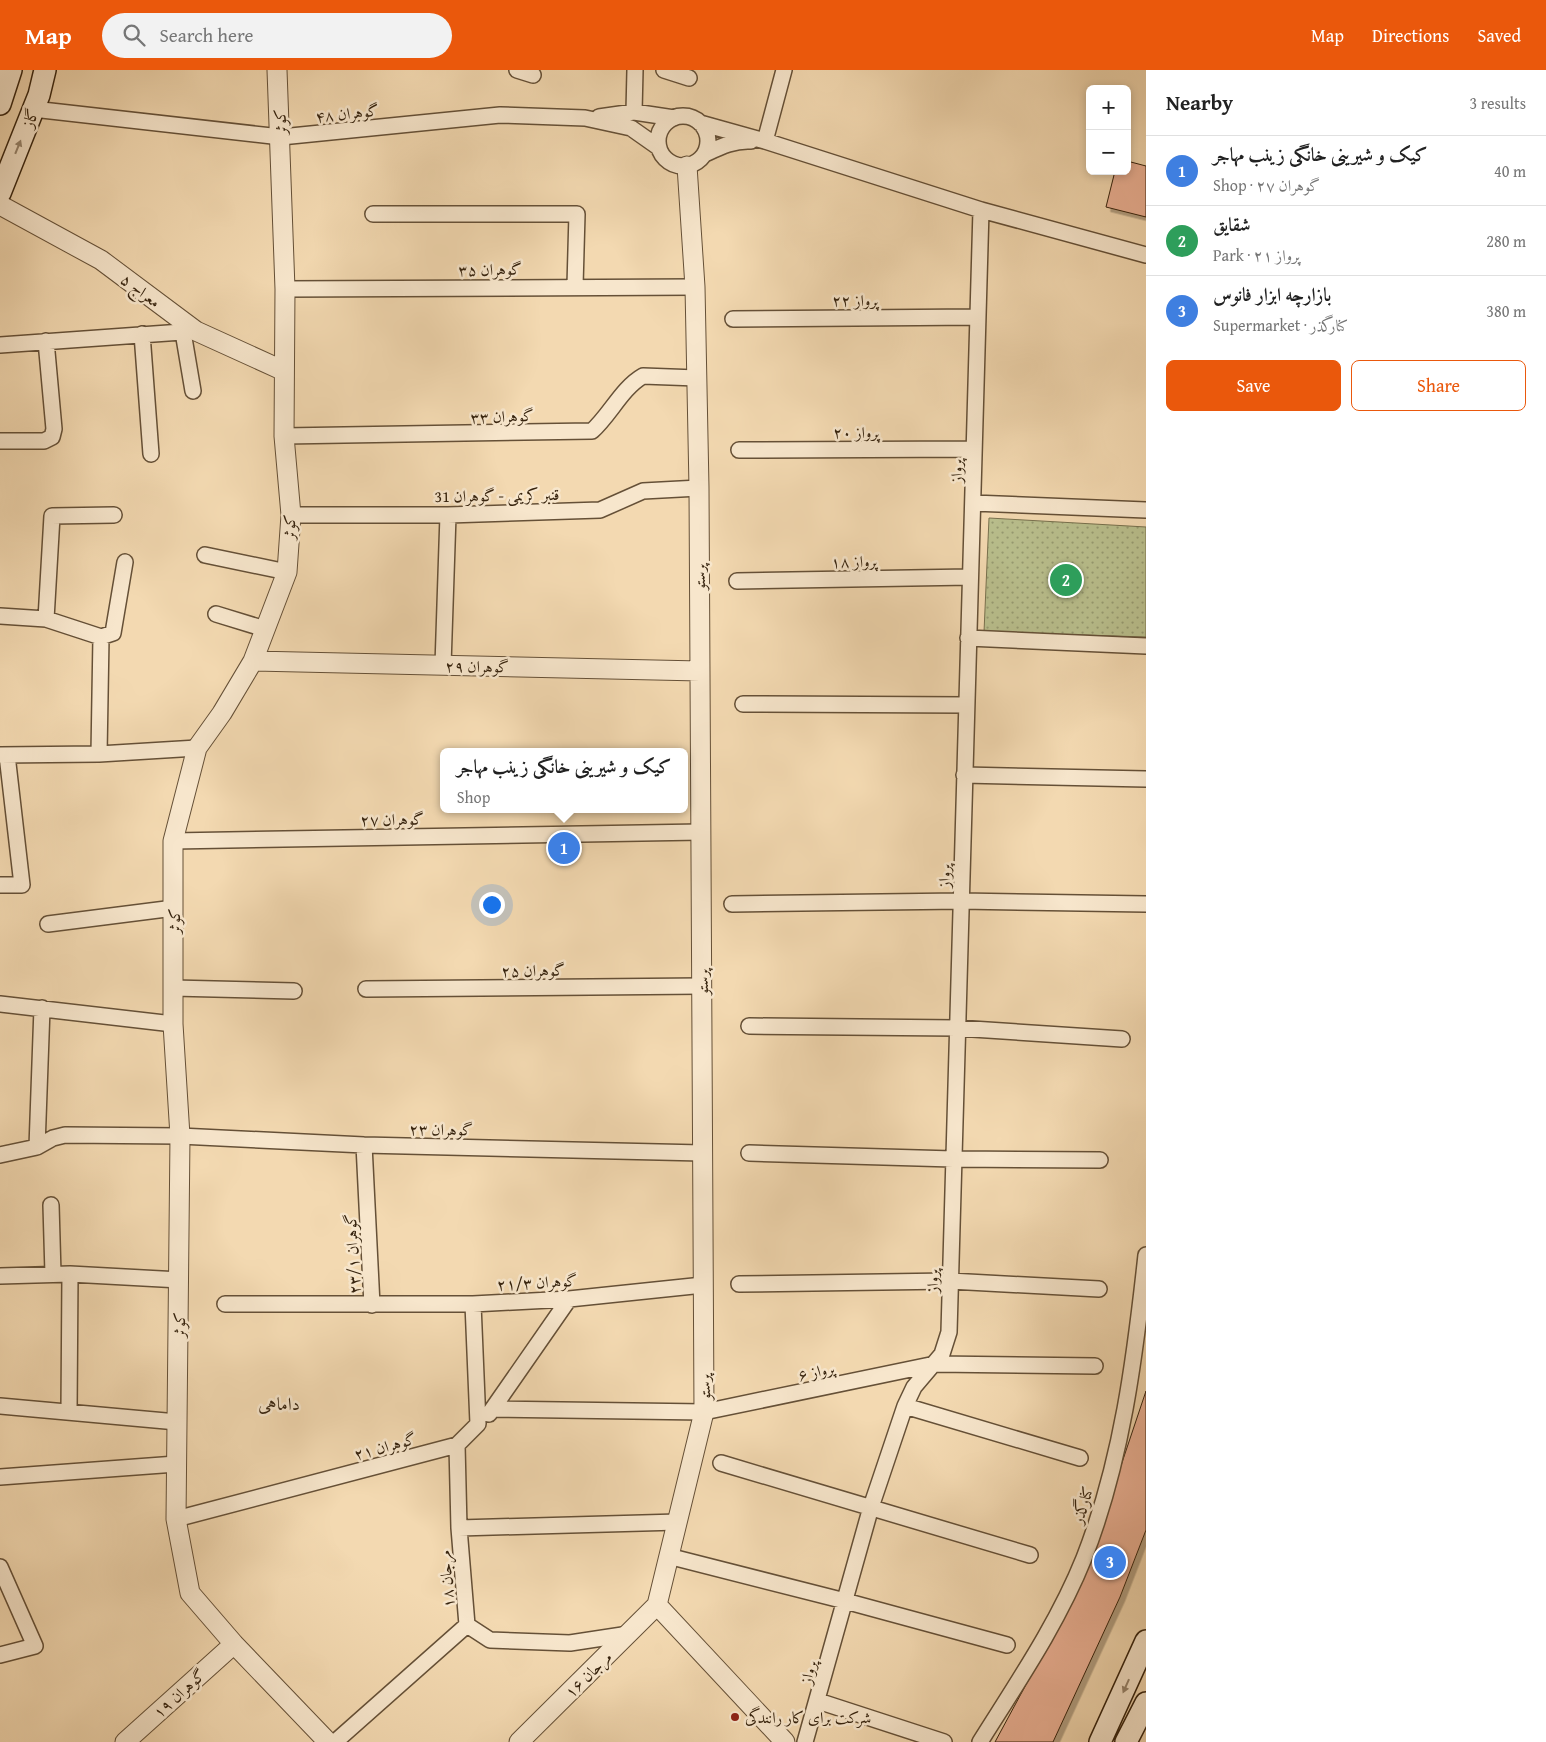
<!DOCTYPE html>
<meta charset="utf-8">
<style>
:root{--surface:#fff;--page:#f2f2f2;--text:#222;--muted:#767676;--line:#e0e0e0;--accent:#ea580c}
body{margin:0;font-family:"Gentium Book Plus",Amiri,serif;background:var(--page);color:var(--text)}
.controls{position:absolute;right:15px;top:15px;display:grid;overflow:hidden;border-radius:8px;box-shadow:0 2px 8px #0003}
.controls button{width:45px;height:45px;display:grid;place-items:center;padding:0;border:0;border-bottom:1px solid var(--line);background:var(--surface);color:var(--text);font:25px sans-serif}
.you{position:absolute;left:491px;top:834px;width:18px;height:18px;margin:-12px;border:4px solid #fff;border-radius:50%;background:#1a73e8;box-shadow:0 0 0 8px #1a73e833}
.badge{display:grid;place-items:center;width:32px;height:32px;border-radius:50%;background:var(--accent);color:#fff;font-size:16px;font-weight:700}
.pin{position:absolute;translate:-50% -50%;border:2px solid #fff;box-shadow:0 1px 5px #0006}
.popup{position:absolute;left:440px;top:678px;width:248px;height:65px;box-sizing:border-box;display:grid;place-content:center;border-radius:8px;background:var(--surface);filter:drop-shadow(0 1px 4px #0005);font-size:16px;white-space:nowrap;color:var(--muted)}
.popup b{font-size:19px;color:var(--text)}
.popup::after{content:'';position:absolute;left:50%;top:100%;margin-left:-10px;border:10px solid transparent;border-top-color:var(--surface)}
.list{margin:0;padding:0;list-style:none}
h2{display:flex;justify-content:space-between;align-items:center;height:65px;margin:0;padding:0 20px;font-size:21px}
h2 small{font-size:16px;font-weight:400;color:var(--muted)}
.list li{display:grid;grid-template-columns:32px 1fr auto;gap:15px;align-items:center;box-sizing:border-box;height:70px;padding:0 20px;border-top:1px solid var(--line)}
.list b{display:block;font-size:19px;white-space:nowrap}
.list p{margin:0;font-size:16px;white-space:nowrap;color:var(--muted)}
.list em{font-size:16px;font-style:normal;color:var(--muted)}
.actions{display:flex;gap:10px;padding:15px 20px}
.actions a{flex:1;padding:11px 0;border:1px solid var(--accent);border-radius:8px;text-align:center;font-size:18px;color:var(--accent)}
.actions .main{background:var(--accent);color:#fff}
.icon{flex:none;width:28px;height:28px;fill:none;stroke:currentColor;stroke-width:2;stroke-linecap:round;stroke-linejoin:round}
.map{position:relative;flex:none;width:1146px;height:1672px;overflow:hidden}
header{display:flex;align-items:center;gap:30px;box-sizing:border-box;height:70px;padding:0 25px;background:var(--accent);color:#fff}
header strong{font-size:24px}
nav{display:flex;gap:28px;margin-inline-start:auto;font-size:18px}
.search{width:350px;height:45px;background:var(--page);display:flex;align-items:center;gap:12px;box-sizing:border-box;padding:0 18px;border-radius:28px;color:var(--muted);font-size:19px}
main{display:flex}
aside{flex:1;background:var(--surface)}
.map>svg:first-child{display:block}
.park{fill:url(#park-dots);stroke:#78714e}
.building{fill:#ecb296;stroke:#36230e;filter:url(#shadow)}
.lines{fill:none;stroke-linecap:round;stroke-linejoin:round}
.minor-casing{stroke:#655037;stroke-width:18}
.tertiary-casing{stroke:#655037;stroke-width:21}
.secondary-casing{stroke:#36230e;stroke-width:24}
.minor{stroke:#f7e6cc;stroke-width:15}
.tertiary{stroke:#f7e6cc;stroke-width:19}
.secondary{stroke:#f7e6cc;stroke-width:21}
.oneway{fill:#96846d}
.poi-dot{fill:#8f2418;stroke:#f7e6cc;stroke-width:2}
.labels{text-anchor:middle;stroke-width:5;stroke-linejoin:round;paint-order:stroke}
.street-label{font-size:16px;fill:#36230e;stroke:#f7e6cc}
.poi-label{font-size:16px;fill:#36230e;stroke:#f7e6cc;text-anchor:start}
.neighbourhood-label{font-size:18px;fill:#36230e;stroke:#f7e6cc}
</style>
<header>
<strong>Map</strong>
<div class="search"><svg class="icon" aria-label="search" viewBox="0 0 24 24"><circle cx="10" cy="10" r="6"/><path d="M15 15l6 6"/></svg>Search here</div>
<nav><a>Map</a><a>Directions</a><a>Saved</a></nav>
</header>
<main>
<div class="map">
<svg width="1146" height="1672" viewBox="0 0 1146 1672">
<defs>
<pattern id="park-dots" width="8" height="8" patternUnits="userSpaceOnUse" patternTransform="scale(1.25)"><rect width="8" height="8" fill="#b9bf8d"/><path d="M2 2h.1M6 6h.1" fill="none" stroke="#979b72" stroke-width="1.8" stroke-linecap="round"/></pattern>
<filter id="shadow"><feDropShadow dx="4.5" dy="4.5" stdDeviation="0" flood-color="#0004"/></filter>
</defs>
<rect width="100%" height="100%" fill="#f3d9b1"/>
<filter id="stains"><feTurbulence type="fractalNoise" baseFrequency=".004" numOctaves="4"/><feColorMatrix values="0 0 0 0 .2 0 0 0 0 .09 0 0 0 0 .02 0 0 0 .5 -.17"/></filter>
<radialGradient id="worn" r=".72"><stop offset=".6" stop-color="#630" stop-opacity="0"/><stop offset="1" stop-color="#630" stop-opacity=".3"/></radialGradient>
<path class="park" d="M 989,448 L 1146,457 L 1146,567 L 984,562 Z"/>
<path class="building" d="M 1127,91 L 1146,96 L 1146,147 L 1106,137 L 1115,101 L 1127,101 Z
M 1146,1321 L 1146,1460 L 1120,1527 L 1053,1672 L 995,1672 L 1056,1559 L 1100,1458 Z"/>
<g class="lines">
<defs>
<path id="minor" d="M 517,0 L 533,5
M 664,0 L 689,8
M 33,39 L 281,67 L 500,45 L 585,48 L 631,58 L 658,77
M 634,42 L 635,0
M658 71a25 25 0 1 1 50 0a25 25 0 1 1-50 0Z
M 599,47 L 634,42 L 674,48
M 700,53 L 765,71 L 981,140 L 949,1262 L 942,1284 L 914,1317 L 905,1336 L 871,1437 L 805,1672
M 765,71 L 784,0
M 705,84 C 720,77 734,70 751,71
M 981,140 L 1146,185
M 373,144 L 577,144 L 575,216
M 285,219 L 695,217
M 733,249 L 978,247
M 183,262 L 193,321
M 142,264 L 151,384
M 0,275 L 196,261
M 284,366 L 592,361 C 610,345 622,318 643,306 L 697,308
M 0,371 L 44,371 L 52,367 L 54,359 L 46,271
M 739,380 L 974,379
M 973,433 L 1146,440
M 291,445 L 448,445 L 600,440 L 643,421 L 699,418
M 205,485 L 287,502
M 737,511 L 970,507
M 216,544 L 265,559
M 0,546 L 46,549 L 101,567
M 46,549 L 52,446 L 114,445
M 968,568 L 1146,576
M 443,595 L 448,445
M 743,634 L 966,635
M 99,684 L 101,567 L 113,563 L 125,492
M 0,685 L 99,684 L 197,678
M 964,705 L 1146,709
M 173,771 L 701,762
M 0,815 L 22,815 L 7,685
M 732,834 L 961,831 L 1146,834
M 48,854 L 174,838
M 173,918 L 294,921
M 366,919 L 702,916
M 0,934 L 173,954
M 749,956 L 957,958 L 1122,969
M 364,1075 L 372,1235
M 37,1077 L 42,938
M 749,1083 L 953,1089 L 1100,1090
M 0,1085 L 37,1077 L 53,1068 L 65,1065 L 180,1066 L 364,1075 L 702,1083
M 51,1135 L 53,1204
M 0,1206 L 70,1204 L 180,1210
M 739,1214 L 950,1211 L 1099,1219
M 225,1234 L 473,1234 L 569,1229 L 703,1215
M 0,1336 L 177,1352
M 905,1336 L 1080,1388
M 495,1339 L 704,1342 L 935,1294 L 1095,1296
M 69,1341 L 70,1204
M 489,1344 L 569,1229
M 721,1393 L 1030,1485
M 0,1407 L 176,1394
M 176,1449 L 457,1375 L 478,1354 L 473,1234
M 459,1458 L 678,1452
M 668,1486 L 845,1531 L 1007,1575
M 0,1497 L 35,1576 L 0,1585
M 467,1555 L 490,1570 L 570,1573 L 629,1564
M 818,1631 L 944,1672
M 335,1672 L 467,1555 L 459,1458 L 457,1375
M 980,1672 C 1017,1613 1058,1553 1084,1488 C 1122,1391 1135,1287 1146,1185"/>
<path id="tertiary" d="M 277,0 L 285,219 L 284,366 L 291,445 L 287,502 L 253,591 L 222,643 L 197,678 L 173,771 L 173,954 L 180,1066 L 176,1449 L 190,1523 L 234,1574 L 328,1672
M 687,96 L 695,217 L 699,418 L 704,1342 L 657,1535 L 785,1672
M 0,135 L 101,190 L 196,261 L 284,301
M 253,591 L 700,601
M 125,1672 L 234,1574
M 519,1672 L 657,1535"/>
<path id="secondary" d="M 0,34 L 11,0
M 0,123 L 39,25 L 45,0
M 1100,1672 L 1146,1571
M 1126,1672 L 1146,1633"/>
</defs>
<use href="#minor" class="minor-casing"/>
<use href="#tertiary" class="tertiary-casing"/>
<use href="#secondary" class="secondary-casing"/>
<use href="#minor" class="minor"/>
<use href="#tertiary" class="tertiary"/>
<use href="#secondary" class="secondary"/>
</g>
<defs><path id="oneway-solid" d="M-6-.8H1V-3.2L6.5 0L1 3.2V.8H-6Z" transform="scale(1.25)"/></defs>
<g class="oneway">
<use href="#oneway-solid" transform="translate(18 77) rotate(-68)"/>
<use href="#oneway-solid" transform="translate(1126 1616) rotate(114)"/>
</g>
<circle class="poi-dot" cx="735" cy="1647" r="5"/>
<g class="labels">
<g class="street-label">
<text transform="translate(347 43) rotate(-6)" y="6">گوهران ۴۸</text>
<text transform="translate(30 48) rotate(-68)" y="6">گاز</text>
<text transform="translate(280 52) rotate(-93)" y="6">کوثر</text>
<text transform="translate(490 199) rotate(-1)" y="6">گوهران ۳۵</text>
<text transform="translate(141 220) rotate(37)" y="6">معراج ۵</text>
<text x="855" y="236">پرواز ۲۲</text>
<text transform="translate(502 346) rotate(-2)" y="6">گوهران ۳۳</text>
<text x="856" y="368">پرواز ۲۰</text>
<text transform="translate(956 401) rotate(-89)" y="6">پرواز</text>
<text transform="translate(497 425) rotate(-1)" y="6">قنبر کریمی - گوهران 31</text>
<text transform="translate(289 457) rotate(-88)" y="6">کوثر</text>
<text transform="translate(854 491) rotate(-1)" y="6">پرواز ۱۸</text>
<text transform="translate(699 507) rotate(-90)" y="6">پرستو</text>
<text transform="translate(477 596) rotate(1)" y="6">گوهران ۲۹</text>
<text transform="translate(392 749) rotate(-1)" y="6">گوهران ۲۷</text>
<text transform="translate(944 806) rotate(-88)" y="6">پرواز</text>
<text transform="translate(174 851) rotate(-90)" y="6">کوثر</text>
<text transform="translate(533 900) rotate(-1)" y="6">گوهران ۲۵</text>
<text transform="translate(702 912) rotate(-90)" y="6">پرستو</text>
<text transform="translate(441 1059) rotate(1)" y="6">گوهران ۲۳</text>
<text transform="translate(352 1184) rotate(-93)" y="6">گوهران ۲۳/۱</text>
<text transform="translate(932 1211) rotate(-89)" y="6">پرواز</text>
<text transform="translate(537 1212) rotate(-3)" y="6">گوهران ۲۱/۳</text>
<text transform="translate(179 1255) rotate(-89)" y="6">کوثر</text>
<text transform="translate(816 1301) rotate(-12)" y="6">پرواز ۶</text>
<text transform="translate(704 1317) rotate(-91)" y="6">پرستو</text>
<text transform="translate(385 1376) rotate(-15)" y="6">گوهران ۲۱</text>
<text transform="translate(1082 1435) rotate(-72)" y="6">کنارگذر</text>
<text transform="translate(446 1509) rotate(-94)" y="6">مرجان ۱۸</text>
<text transform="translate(808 1602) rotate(-75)" y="6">پرواز</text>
<text transform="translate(588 1604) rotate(-44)" y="6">مرجان ۱۶</text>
<text transform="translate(179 1623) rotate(-42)" y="6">گوهران ۱۹</text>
</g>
<g class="poi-label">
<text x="745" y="1653">شركت براى كار رانندگى</text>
</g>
<g class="neighbourhood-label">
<text x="279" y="1340">داماهی</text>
</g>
</g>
<rect width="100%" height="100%" filter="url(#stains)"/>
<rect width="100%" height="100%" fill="url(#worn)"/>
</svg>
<div class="controls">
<button>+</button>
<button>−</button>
</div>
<div class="you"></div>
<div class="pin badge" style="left:564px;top:778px;background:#3f7fe0">1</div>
<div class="popup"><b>کیک و شیرینی خانگی زینب مهاجر</b>Shop</div>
<div class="pin badge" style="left:1066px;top:510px;background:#2e9e5b">2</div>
<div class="pin badge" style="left:1110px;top:1492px;background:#3f7fe0">3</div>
</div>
<aside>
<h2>Nearby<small>3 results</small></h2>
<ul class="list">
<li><span class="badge" style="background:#3f7fe0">1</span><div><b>کیک و شیرینی خانگی زینب مهاجر</b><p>Shop · گوهران ۲۷</p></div><em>40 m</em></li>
<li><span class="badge" style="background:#2e9e5b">2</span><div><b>شقایق</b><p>Park · پرواز ۲۱</p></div><em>280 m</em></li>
<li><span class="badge" style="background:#3f7fe0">3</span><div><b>بازارچه ابزار فانوس</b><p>Supermarket · کنارگذر</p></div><em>380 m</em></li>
</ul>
<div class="actions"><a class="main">Save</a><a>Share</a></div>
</aside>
</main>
